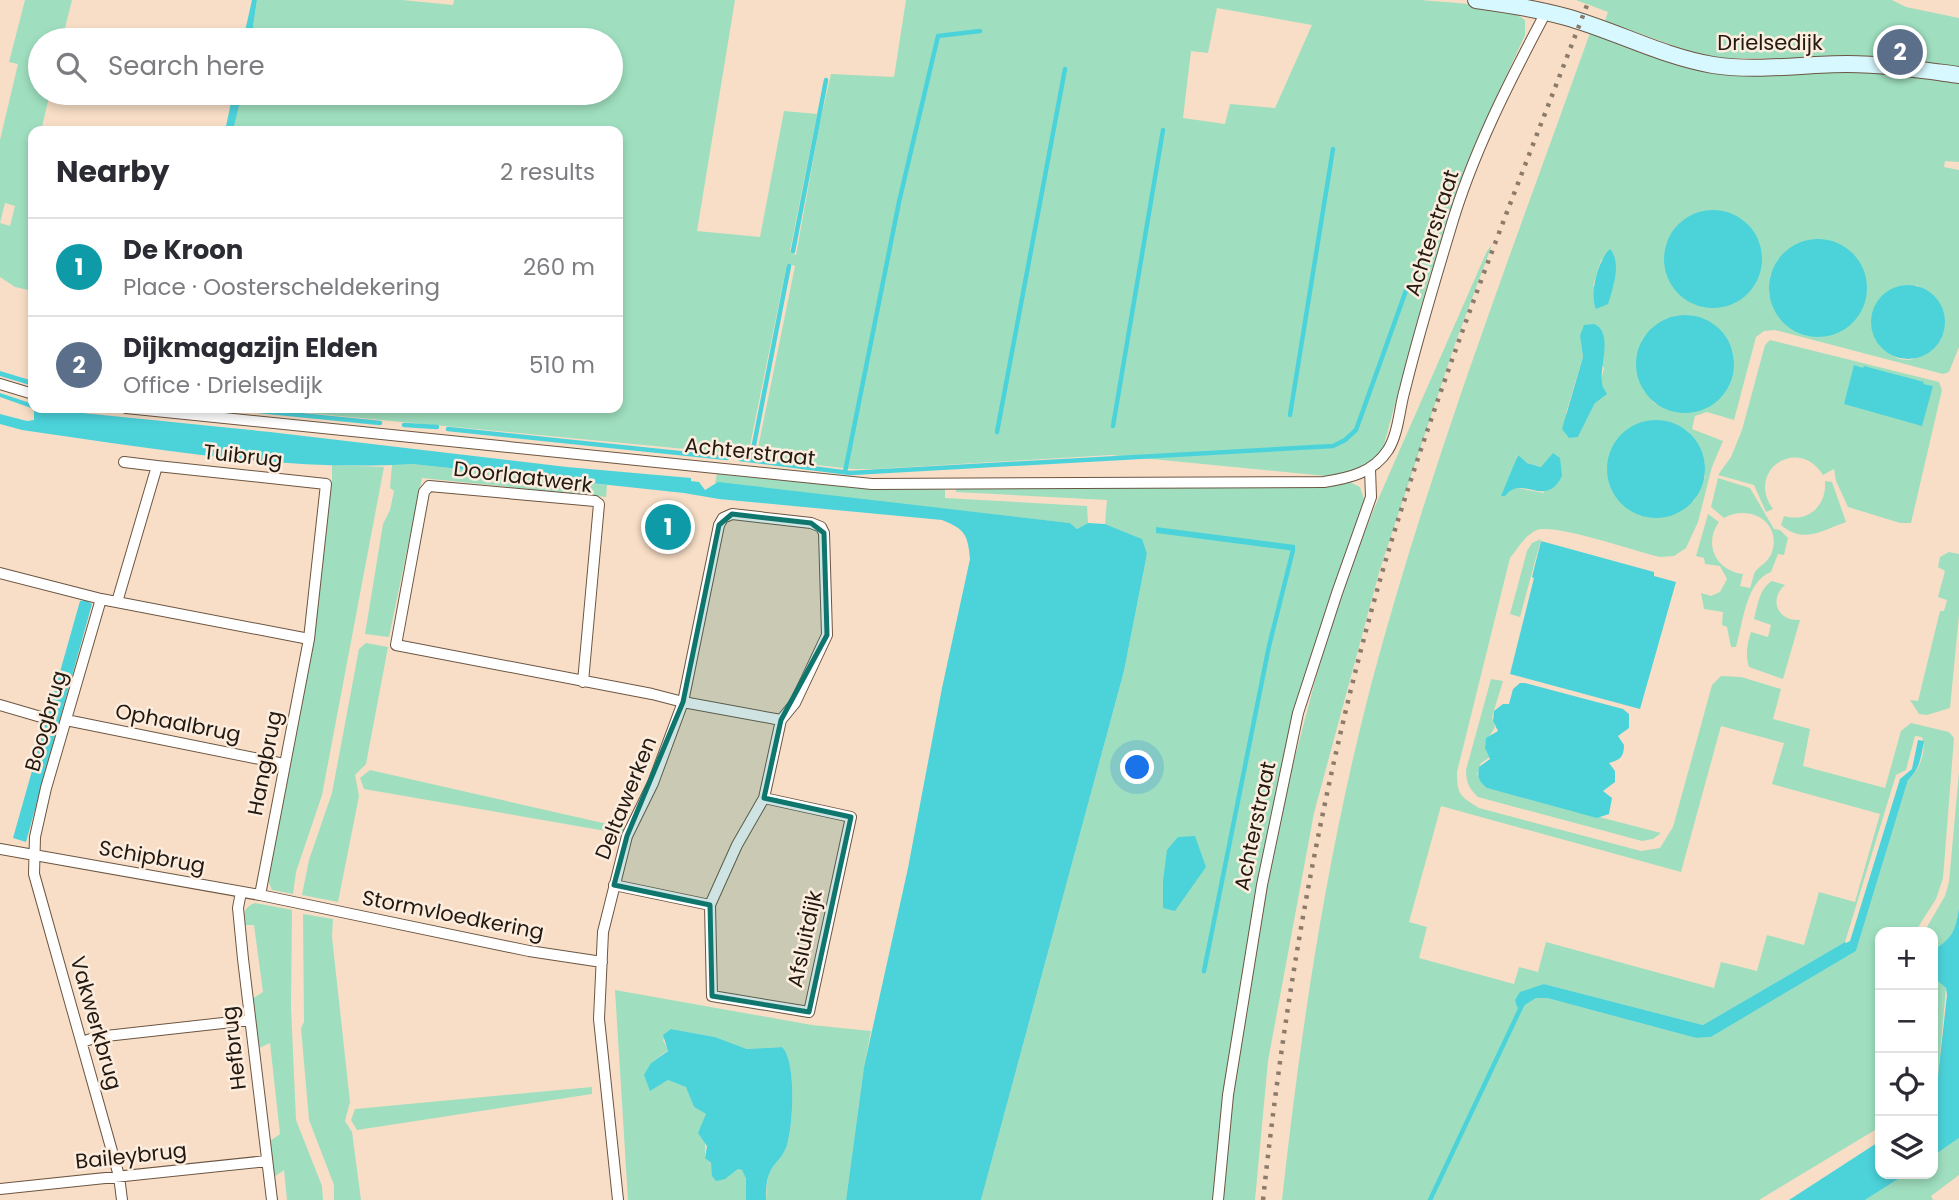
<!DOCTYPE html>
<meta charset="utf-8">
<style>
:root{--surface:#fff;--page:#f2f2f3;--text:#2b2b33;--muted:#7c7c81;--line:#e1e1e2;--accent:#111827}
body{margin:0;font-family:Poppins,sans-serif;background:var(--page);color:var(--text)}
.controls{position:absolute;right:21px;bottom:21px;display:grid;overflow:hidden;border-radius:14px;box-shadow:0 4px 10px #0003}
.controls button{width:63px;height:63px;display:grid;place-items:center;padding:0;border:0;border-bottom:2px solid var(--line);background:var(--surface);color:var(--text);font:35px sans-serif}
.you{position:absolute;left:1138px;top:768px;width:24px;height:24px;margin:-18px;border:5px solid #fff;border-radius:50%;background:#1a73e8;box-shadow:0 0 0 10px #1a73e833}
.badge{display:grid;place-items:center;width:46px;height:46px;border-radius:50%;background:var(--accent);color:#fff;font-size:23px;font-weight:700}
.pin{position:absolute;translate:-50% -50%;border:4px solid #fff;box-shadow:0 2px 7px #0006}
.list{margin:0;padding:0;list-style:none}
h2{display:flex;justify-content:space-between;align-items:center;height:91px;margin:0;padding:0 28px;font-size:30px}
h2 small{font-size:23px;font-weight:400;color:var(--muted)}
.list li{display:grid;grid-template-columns:46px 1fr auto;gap:21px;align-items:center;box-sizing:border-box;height:98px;padding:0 28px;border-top:2px solid var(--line)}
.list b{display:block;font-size:26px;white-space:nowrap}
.list p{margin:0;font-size:23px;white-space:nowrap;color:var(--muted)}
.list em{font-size:23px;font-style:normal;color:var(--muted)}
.icon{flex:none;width:38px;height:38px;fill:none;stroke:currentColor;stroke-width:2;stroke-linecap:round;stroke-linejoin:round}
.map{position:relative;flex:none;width:1959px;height:1200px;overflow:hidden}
.search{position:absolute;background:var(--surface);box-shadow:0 4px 10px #0003;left:28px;top:28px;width:595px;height:77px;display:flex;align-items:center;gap:18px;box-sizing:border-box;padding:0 24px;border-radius:38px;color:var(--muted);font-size:26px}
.panel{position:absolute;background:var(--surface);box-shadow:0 4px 10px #0003;left:28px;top:126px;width:595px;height:287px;border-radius:14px}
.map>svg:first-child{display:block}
.green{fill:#9fdfbf;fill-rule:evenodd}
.water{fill:#4cd3da}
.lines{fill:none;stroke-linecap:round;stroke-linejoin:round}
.stream{stroke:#4cd3da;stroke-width:4.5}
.street-casing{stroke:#6c5642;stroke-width:12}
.secondary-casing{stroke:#6c5642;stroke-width:18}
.street{stroke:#fff;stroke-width:10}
.secondary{stroke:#d6f8fe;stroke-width:16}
.rail{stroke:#8c7a6a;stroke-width:4.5;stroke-dasharray:3.5 7;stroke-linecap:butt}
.marked{fill:#0f766e;fill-opacity:0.2;stroke:#0f766e;stroke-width:5;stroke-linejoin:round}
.labels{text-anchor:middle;stroke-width:5;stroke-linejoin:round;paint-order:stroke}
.street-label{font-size:21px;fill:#221911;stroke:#fdeddf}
</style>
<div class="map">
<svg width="1959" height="1200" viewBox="0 0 1959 1200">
<rect width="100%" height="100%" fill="#f8dec6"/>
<path class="green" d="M 25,0 L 72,0 L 62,40 L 40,40 L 40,93 L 50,93 L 41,131 L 33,131 L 33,153 L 28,178 L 33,184 L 33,291 L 15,287 L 0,277 L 0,140 L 18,64 L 9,62 ZM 5,203 L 15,206 L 10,226 L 0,223 Z
M 257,0 L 402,0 L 453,5 L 454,0 L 735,0 L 697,231 L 760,237 L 784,111 L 817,114 L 790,251 L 796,255 L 820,122 L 831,74 L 894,77 L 906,0 L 1421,0 C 1448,3 1504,3 1525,20 L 1525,35 L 1485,122 L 1430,275 L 1382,452 C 1366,468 1348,472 1326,476 L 1111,455 L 876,469 L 852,469 L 756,458 L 795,266 L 787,264 L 748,455 L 256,408 L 618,408 L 618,131 L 233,131 L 242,93 L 611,93 L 611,40 L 251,40 ZM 1217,8 L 1312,25 L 1275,108 L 1230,104 L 1225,124 L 1183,118 L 1191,51 L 1208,53 Z
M 1576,0 L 1892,0 L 1906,7 L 1959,18 L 1959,69 L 1830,59 L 1721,58 L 1688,51 L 1605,21 L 1608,12 Z
M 1590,33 L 1658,57 L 1863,70 L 1959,81 L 1959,162 L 1945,161 L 1944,167 L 1959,170 L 1959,347 L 1949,372 L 1943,374 L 1775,330 L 1764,331 L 1756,337 L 1734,420 L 1707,412 L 1695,416 L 1692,429 L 1723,441 L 1712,467 L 1698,522 L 1686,548 L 1674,556 L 1660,557 C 1637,552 1555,523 1537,530 C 1525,535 1518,548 1510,558 L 1457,772 C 1457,795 1460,796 1479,808 L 1641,851 L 1660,848 L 1673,827 L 1712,685 L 1721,676 L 1741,677 L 1781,689 L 1773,719 L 1810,729 L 1803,766 L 1885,788 L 1901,731 L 1911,723 L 1949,732 L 1954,738 L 1943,878 L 1936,899 L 1915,932 L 1880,932 L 1880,1127 L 1759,1200 L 1282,1200 C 1301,1027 1327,854 1371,685 C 1430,463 1513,249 1590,33 ZM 1614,254 L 1614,286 L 1593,286 L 1601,260 ZM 1778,259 L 1823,337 L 1804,335 L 1769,295 L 1770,276 ZM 1916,285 C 1959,304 1926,395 1879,345 ZM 1691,315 L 1730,345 L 1733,353 L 1734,362 L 1728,387 L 1718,400 L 1678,412 L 1654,403 L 1643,390 L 1641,341 C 1653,322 1669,314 1691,315 ZM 1580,335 L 1604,368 L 1595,403 L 1578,437 L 1566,413 L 1583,357 ZM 1653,420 L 1686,430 L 1692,436 L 1704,459 L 1705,477 L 1694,501 L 1655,518 L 1638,515 L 1628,429 ZM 1517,455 L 1527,463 L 1542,467 L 1544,493 L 1518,488 L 1510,490 ZM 1721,726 L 1784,743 L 1772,784 L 1880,814 L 1855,902 L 1819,892 L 1804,945 L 1767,935 L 1757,971 L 1721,962 L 1714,988 L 1546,942 L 1538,972 L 1519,967 L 1514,984 L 1419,958 L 1427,927 L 1409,922 L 1441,806 L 1681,872 ZM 1915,736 L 1922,737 C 1927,752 1919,771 1908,780 L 1856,951 L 1711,1037 L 1696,1038 L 1547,998 L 1536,998 L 1524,1005 L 1544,984 L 1703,1025 L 1845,942 L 1896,775 L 1906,770 Z
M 1492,245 L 1455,344 L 1380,569 L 1314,813 L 1268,1061 L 1255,1200 L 1223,1200 L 1226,1140 L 1269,872 L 1294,761 L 1315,681 L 1340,594 L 1373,511 L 1487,251 Z
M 1770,340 L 1939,382 L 1942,390 L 1911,523 L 1900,523 L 1848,507 L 1836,481 L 1834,469 L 1823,475 C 1798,435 1745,471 1773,509 L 1766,512 L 1754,485 L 1718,475 L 1731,457 L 1742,430 L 1765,345 Z
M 412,464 L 607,485 L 606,497 L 422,478 L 389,637 L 365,634 L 383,524 L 390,510 L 394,491 L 390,488 L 392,465 Z
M 332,465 L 384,467 L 322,795 L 296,872 L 293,894 L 272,890 L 267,878 L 332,484 Z
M 717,474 L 831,485 L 945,488 L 945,498 L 1087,506 L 1088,523 L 1077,529 L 1070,523 L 715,483 Z
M 1718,478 L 1750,488 L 1774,529 L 1780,530 L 1788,538 L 1784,555 L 1778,554 L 1771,572 C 1746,581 1743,623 1736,647 L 1731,647 L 1727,627 L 1722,625 L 1723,612 L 1704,609 L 1701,593 L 1711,596 L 1720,592 L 1727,579 L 1720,566 L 1705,564 L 1704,558 L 1696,556 L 1708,514 L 1719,522 C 1703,544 1716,571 1743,574 L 1740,586 L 1750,588 C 1752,583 1753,576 1755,572 C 1760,565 1769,562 1772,552 C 1782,521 1748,504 1724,518 L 1711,507 Z
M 1825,481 L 1832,482 L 1846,522 C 1821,531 1803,544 1781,525 L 1784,516 C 1808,523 1827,506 1825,481 Z
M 1350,482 L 1360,487 L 1365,502 L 1286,761 L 1215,1200 L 981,1200 L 1124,671 L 1147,554 L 1137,537 L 1105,524 L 1107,500 L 956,492 L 956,488 L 1336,486 Z
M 1541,539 L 1520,617 L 1510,614 L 1527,551 L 1532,543 Z
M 1949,552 L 1959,554 L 1959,615 L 1950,708 L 1927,715 L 1919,714 L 1910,700 L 1918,701 L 1940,611 L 1944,611 L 1947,600 L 1938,597 L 1945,571 L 1938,567 L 1940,557 Z
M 1772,581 L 1785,585 C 1768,599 1778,622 1800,620 L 1783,679 L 1749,667 C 1745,655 1747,644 1751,632 L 1768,637 L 1771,625 L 1754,619 C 1758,605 1759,589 1772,581 Z
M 366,643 L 388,647 L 366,764 L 355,775 L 359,796 L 338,902 L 302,895 L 309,860 L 332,793 L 359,649 Z
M 1491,679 L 1503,681 L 1492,717 L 1495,727 C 1490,737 1480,744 1490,757 L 1481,763 L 1477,774 L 1487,788 L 1661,833 L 1653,839 L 1642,841 L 1478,797 C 1469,789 1466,782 1466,770 Z
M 370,770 L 625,828 L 623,834 L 364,789 L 360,778 Z
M 1959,772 L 1959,908 C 1955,931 1953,938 1933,950 L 1933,932 L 1924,932 L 1945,896 L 1949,882 Z
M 255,903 L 292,910 L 291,1007 L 296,1120 L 322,1186 L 323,1200 L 287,1200 L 284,1170 L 274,1177 L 270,1141 L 280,1134 L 270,1043 L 259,1048 L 252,999 L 263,992 L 254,925 L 244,925 C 244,913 243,908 255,903 Z
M 303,914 L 333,919 L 332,937 L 350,1102 L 345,1121 L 352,1132 L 361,1200 L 334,1200 L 334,1185 L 309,1120 L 301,1028 L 304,1022 Z
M 1933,977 L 1946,988 L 1938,1076 L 1933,1075 Z
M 615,990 L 812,1025 L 871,1031 L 864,1067 L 846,1200 L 766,1200 C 767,1191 766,1180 770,1172 C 775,1161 782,1160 787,1145 C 793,1126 797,1061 782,1047 L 747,1049 L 715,1037 L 671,1029 L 663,1040 L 668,1050 L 651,1063 L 651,1090 L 668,1080 L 687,1087 L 694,1107 L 706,1114 L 705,1157 L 724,1179 L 738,1169 L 742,1170 L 746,1179 L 746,1200 L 628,1200 Z
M 592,1087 L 592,1094 L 357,1130 L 351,1120 L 355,1109 Z
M 1959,1138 L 1959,1175 L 1931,1196 L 1933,1200 L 1865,1200 L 1906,1174 L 1933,1174 L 1933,1156 Z"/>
<path class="water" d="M 252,0 L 257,0 L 251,40 L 243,40 Z
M 233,93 L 242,93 L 233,131 L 225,131 Z
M1664 259a49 49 0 1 1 98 0a49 49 0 1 1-98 0Z
M1769 288a49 49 0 1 1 98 0a49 49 0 1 1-98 0Z
M 1610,249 C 1622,262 1613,289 1608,304 L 1596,309 C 1589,294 1598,260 1610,249 Z
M1871 322a37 37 0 1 1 74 0a37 37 0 1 1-74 0Z
M1636 364a49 49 0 1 1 98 0a49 49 0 1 1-98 0Z
M 1594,324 C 1614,332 1599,367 1602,383 C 1602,387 1605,390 1607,394 L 1595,403 L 1578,437 L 1569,438 L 1562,429 L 1583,357 L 1580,336 L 1584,325 Z
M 1854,365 L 1863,368 L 1864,366 L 1924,382 L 1923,384 L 1933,386 L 1922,426 L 1844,404 Z
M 0,371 L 33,381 L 33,386 L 0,376 Z
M 0,393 L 33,404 L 33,408 L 270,432 L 567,467 L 691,478 L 691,481 L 699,482 L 705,490 L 718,482 L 1070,523 L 1077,529 L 1088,523 L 1105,524 L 1142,539 L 1147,554 L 1124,671 L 981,1200 L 846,1200 L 864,1067 L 908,868 L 942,688 L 970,559 C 968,535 965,529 942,520 L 719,499 L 684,493 L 412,464 C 280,472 151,448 22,430 L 0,424 L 0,414 L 27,421 L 34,420 L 34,409 L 0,397 Z
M1607 469a49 49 0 1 1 98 0a49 49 0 1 1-98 0Z
M 1553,453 L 1560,458 L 1562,476 C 1545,510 1522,473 1505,496 L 1501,496 L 1518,455 L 1527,463 L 1541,467 Z
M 1156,527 L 1295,545 L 1295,551 L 1156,533 Z
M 1541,541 L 1654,572 L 1654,576 L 1676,582 L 1640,709 L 1510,674 L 1534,578 L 1532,577 Z
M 86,600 L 92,604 L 26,842 L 13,838 L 80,601 Z
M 1520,683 L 1525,683 L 1623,709 L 1629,714 L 1629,728 L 1618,736 L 1624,745 C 1624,757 1620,760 1609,763 L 1615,771 L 1615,782 L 1603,791 L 1612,798 L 1609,814 L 1597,818 L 1487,788 C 1479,782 1477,777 1479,767 L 1490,759 L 1485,748 L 1486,738 L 1498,731 L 1493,721 L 1494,711 L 1503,704 L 1509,704 L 1513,689 Z
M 1918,740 L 1924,741 C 1921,757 1920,769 1908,780 L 1856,951 L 1711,1037 L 1696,1038 L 1547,998 L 1536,998 L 1520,1008 L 1517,1007 L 1515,1000 L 1520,992 L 1544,984 L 1703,1025 L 1845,942 L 1846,943 L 1850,941 L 1900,779 L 1912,769 Z
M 1195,836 L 1206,867 L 1175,911 L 1163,908 L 1163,881 L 1167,850 L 1178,837 Z
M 1959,908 L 1959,1138 L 1933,1156 L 1933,1102 L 1938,1076 L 1947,995 L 1946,988 L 1933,977 L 1933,950 C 1953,938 1955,931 1959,908 Z
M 671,1029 L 715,1037 L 747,1049 L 782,1047 C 797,1061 793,1126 787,1145 C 782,1160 775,1161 770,1172 C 766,1180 766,1191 766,1200 L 746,1200 L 746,1179 L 742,1170 L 738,1169 L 725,1179 L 716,1181 L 712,1176 L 711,1163 L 705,1158 L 707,1146 L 698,1133 L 706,1114 L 694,1107 L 686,1087 L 668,1080 L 650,1091 L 644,1075 L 651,1063 L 668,1051 L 663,1035 Z
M 1880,1141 L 1880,1174 L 1906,1174 L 1865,1200 L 1789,1200 Z"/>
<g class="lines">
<path class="stream" d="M 793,251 L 826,80
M 230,408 L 380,423
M 1290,415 L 1333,149
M 404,425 L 437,427
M 1113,426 L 1163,130
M 448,429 L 727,458
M 997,432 L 1065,69
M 740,459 L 850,473 L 1333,446 L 1345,440 L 1356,430 L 1408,285
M 751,460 L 789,266
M 845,472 L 899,202 L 938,36 L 980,31
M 1204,971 L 1269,646 L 1293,550
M 1430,1200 L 1523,1003"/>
<defs>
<path id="street" d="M 0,384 L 33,394
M 126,408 L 872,484 L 1324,482 C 1349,478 1373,473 1388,450 C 1399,432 1399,409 1405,389 C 1418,336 1434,283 1450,230 C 1472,154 1509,82 1546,12
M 124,462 L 157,466
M 0,573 L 101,599 L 309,639
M 101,599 L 46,788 L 35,837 L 34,874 L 119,1176 L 122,1200
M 117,602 L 157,466 L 326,484 L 309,639 L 260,895
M 583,682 L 599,504 L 595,501 L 429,486 L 424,492 L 396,645 L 652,694 L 683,702 L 653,783 L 627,836 L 603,932 L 599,1019 L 618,1200
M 0,705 L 41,717
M 66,720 L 284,764
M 764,798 L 851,817 L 809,1012 L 712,996 L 710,905 L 737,845 L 764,798 L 781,720 L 795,703 L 827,635 L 824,533 L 821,527 L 811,523 L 732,514 L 723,518 L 719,525 L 683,702 L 781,720
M 0,849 L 260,895 L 529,951 L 602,962
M 614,885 L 710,905
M 241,892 L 238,908 L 243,959 L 272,1200
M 82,1042 L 97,1037 L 250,1020
M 0,1189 L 267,1161
M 1218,1200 L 1228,1095 L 1262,885 L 1298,713 L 1337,593 L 1371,497 L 1370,469"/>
<path id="secondary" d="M 1476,0 C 1506,4 1537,9 1566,17 C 1616,31 1661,56 1713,65 C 1757,72 1803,64 1847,64 C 1884,64 1922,70 1959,75"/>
</defs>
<use href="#street" class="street-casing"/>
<use href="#secondary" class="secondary-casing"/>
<use href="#street" class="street"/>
<use href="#secondary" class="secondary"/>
<path class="rail" d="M 1263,1200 C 1286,986 1324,773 1384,566 C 1441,374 1517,187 1589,0"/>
</g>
<path class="marked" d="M 732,514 L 811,523 L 824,533 L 827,635 L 781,720 L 764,798 L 851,817 L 809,1012 L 712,996 L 710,905 L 614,885 L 627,836 L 683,702 L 719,525 Z"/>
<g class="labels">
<g class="street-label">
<text x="1770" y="50">Drielsedijk</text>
<text transform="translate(1432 233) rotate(-72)" y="7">Achterstraat</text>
<text transform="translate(750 452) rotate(6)" y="7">Achterstraat</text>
<text transform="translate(243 456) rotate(6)" y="7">Tuibrug</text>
<text transform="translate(523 477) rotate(7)" y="7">Doorlaatwerk</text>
<text transform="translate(46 721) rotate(-74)" y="7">Boogbrug</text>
<text transform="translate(178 723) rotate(11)" y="7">Ophaalbrug</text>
<text transform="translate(265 763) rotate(-79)" y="7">Hangbrug</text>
<text transform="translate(626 798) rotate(-68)" y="7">Deltawerken</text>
<text transform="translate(1255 826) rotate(-78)" y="7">Achterstraat</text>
<text transform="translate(152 857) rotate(10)" y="7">Schipbrug</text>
<text transform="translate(453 915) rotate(11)" y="7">Stormvloedkering</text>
<text transform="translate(805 939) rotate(-78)" y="7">Afsluitdijk</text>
<text transform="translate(96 1023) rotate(74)" y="7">Vakwerkbrug</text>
<text transform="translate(234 1048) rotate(-97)" y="7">Hefbrug</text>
<text transform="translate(131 1156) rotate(-6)" y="7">Baileybrug</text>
</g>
</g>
</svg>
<div class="controls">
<button>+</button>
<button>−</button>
<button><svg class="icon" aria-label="locate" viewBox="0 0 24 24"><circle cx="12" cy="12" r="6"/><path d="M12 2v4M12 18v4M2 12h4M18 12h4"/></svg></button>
<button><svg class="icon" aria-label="layers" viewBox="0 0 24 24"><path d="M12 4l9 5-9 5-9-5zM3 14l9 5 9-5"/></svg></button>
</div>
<div class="you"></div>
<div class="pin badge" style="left:668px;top:527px;background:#0f9aa8">1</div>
<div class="pin badge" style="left:1900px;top:52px;background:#5c6f8a">2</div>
<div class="search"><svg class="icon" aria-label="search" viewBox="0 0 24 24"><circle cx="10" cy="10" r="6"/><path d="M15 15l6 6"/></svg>Search here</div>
<section class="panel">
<h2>Nearby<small>2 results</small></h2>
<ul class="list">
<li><span class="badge" style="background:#0f9aa8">1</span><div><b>De Kroon</b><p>Place · Oosterscheldekering</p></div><em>260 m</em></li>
<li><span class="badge" style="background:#5c6f8a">2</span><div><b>Dijkmagazijn Elden</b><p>Office · Drielsedijk</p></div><em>510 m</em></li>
</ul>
</section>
</div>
